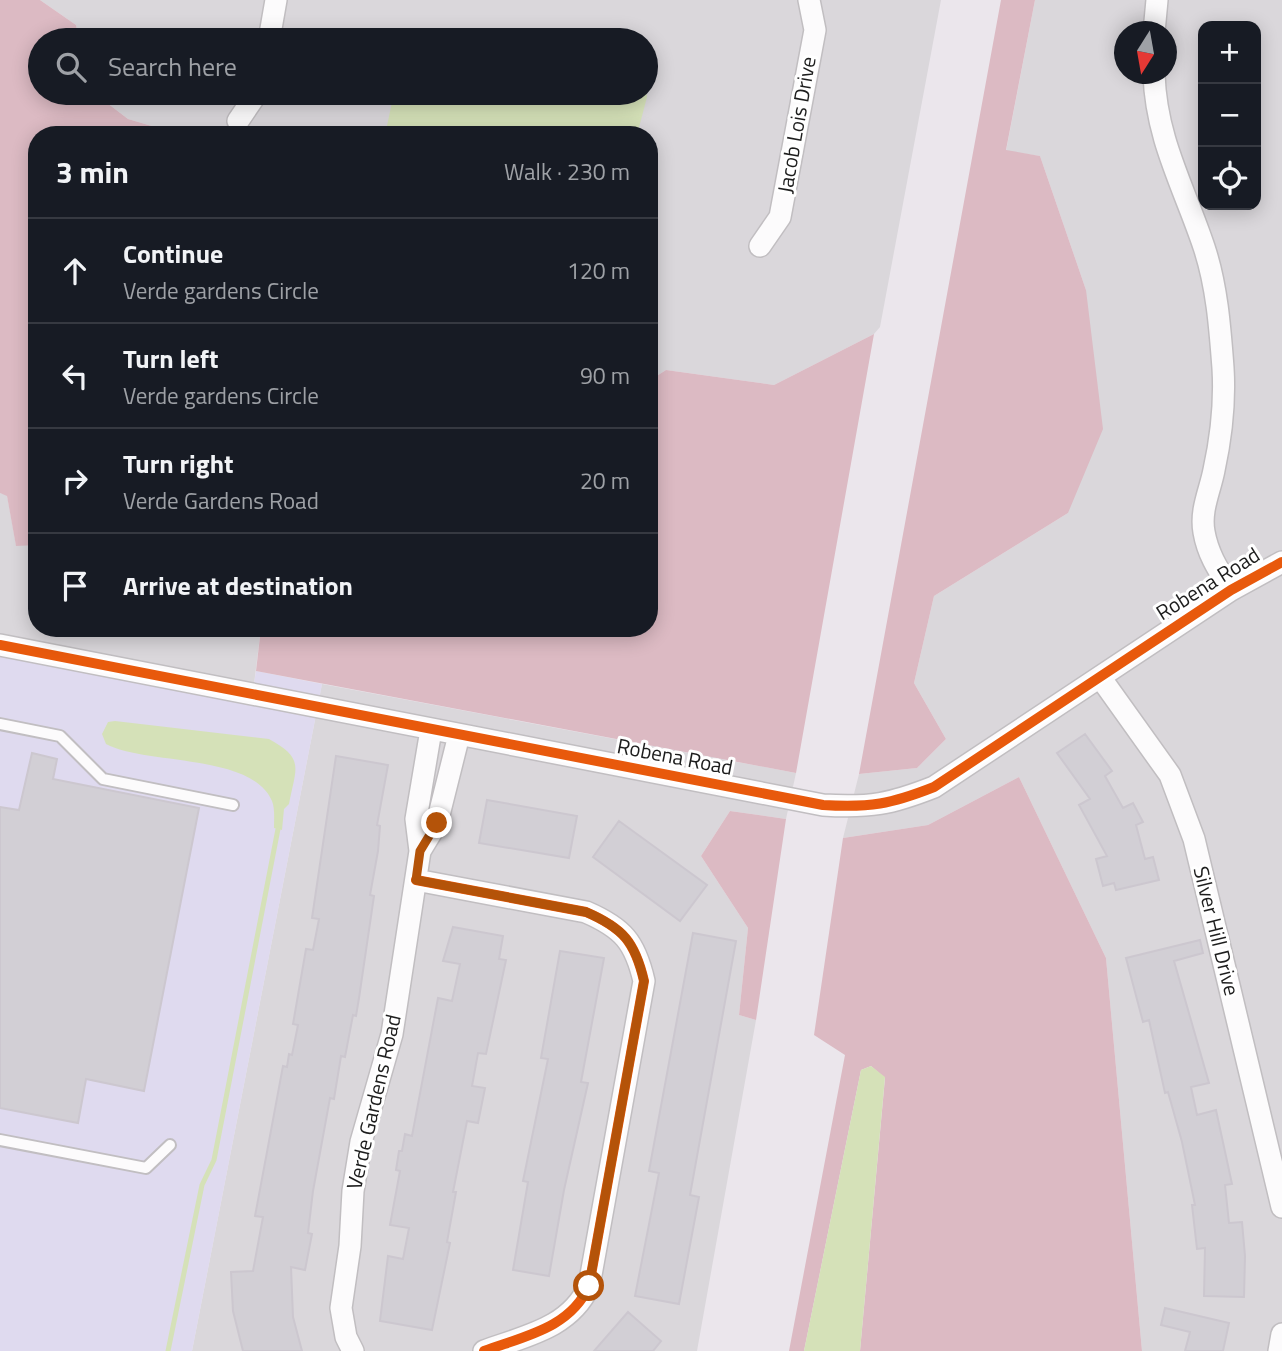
<!DOCTYPE html>
<meta charset="utf-8">
<style>
:root{--surface:#171b24;--page:#20242c;--text:#f1f3f6;--muted:#9ea1a6;--line:#363941}
body{margin:0;font-family:"Titillium Web",sans-serif;background:var(--page);color:var(--text)}
.controls{position:absolute;right:21px;top:21px;display:grid;overflow:hidden;border-radius:14px;box-shadow:0 4px 18px #0003}
.controls button{width:63px;height:63px;display:grid;place-items:center;padding:0;border:0;border-bottom:2px solid var(--line);background:var(--surface);color:var(--text);font:35px sans-serif}
.compass{position:absolute;left:1114px;top:21px;width:63px;height:63px;border-radius:50%;background:var(--surface);box-shadow:0 4px 18px #0003;rotate:191deg}
.stop{position:absolute;width:21px;height:21px;margin:-16px;border:5px solid #b45309;border-radius:50%;background:#fff}
.stop.end{background:#b45309;border-color:#fff;box-shadow:0 2px 7px #0008}
.list{margin:0;padding:0;list-style:none}
h2{display:flex;justify-content:space-between;align-items:center;height:91px;margin:0;padding:0 28px;font-size:30px}
h2 small{font-size:23px;font-weight:400;color:var(--muted)}
.list li{display:grid;grid-template-columns:46px 1fr auto;gap:21px;align-items:center;box-sizing:border-box;height:105px;padding:0 28px;border-top:2px solid var(--line)}
.list b{display:block;font-size:26px;white-space:nowrap}
.list p{margin:0;font-size:23px;white-space:nowrap;color:var(--muted)}
.list em{font-size:23px;font-style:normal;color:var(--muted)}
.icon{flex:none;width:38px;height:38px;fill:none;stroke:currentColor;stroke-width:2;stroke-linecap:round;stroke-linejoin:round}
.map{position:relative;flex:none;width:1282px;height:1351px;overflow:hidden}
.search{position:absolute;background:var(--surface);box-shadow:0 4px 18px #0003;left:28px;top:28px;width:630px;height:77px;display:flex;align-items:center;gap:18px;box-sizing:border-box;padding:0 24px;border-radius:38px;color:var(--muted);font-size:26px}
.panel{position:absolute;background:var(--surface);box-shadow:0 4px 18px #0003;left:28px;top:126px;width:630px;height:511px;border-radius:28px}
.map>svg:first-child{display:block}
.residential{fill:#dad7db;fill-rule:evenodd}
.commercial{fill:#dfdaef}
.forest{fill:#dcbac3}
.water{fill:#d5e1b8}
.lines{fill:none;stroke-linecap:round;stroke-linejoin:round}
.stream{stroke:#d5e1b8;stroke-width:5}
.building{fill:#d2cfd5;stroke:#ccc7cf;stroke-width:2}
.lane-casing{stroke:#c1bec1;stroke-width:14}
.street-casing{stroke:#c1bec1;stroke-width:24}
.lane{stroke:#fcfbfc;stroke-width:10}
.street{stroke:#fcfbfc;stroke-width:21}
.cycleway-casing{stroke:#fff;stroke-width:15}
.cycleway{stroke:#e8590c;stroke-width:10}
.route{stroke:#b45309;stroke-width:9}
.labels{text-anchor:middle;stroke-width:6;stroke-linejoin:round;paint-order:stroke}
.street-label{font-size:21px;fill:#1d1d1d;stroke:#fff}
</style>
<div class="map">
<svg width="1282" height="1351" viewBox="0 0 1282 1351">
<rect width="100%" height="100%" fill="#ebe6ec"/>
<path class="residential" d="M 40,0 L 941,0 L 880,327 L 874,334 L 774,385 L 666,370 L 649,381 L 649,135 L 182,135 L 128,119 L 94,93 L 646,93 L 646,40 L 79,40 L 76,25 Z
M 1035,0 L 1282,0 L 1282,1351 L 1142,1351 L 1106,958 L 1019,777 L 928,825 L 843,838 L 859,774 L 917,768 L 946,739 L 914,683 L 934,596 L 1068,513 L 1086,290 L 1040,156 L 1006,151 ZM 1203,26 L 1256,26 L 1256,205 L 1203,205 ZM 1124,32 L 1166,32 L 1166,74 L 1124,74 Z
M 0,493 L 7,495 L 16,545 L 37,545 L 37,628 L 261,628 L 254,684 L 0,636 Z
M 322,684 L 796,773 L 786,819 L 730,811 L 701,856 L 748,928 L 739,1015 L 756,1020 L 697,1351 L 192,1351 Z"/>
<path class="commercial" d="M 0,636 L 254,684 L 256,671 L 322,684 L 192,1351 L 0,1351 Z"/>
<path class="forest" d="M 0,0 L 40,0 L 76,25 L 79,40 L 40,40 L 40,93 L 94,93 L 128,119 L 182,135 L 37,135 L 37,545 L 16,546 L 7,496 L 0,493 Z
M 1001,0 L 1035,0 L 1006,150 L 1040,156 L 1086,290 L 1103,429 L 1068,513 L 934,596 L 914,683 L 946,739 L 917,768 L 859,774 Z
M 874,334 L 796,773 L 256,671 L 261,628 L 649,628 L 649,381 L 666,370 L 774,385 Z
M 1019,777 L 1106,958 L 1142,1351 L 860,1351 L 885,1078 L 871,1066 L 861,1070 L 804,1351 L 789,1351 L 845,1055 L 814,1035 L 843,838 L 928,825 Z
M 730,811 L 786,819 L 756,1020 L 739,1015 L 748,928 L 701,856 Z"/>
<path class="water" d="M 646,89 L 647,97 L 637,135 L 385,135 L 394,93 L 646,93 Z
M 115,721 L 269,739 C 305,759 296,767 289,804 L 284,809 L 282,830 L 274,828 C 274,820 275,808 272,801 C 252,753 144,765 106,744 L 102,734 L 108,722 Z
M 871,1066 L 885,1077 L 860,1351 L 804,1351 L 861,1070 Z"/>
<g class="lines">
<path class="stream" d="M 168,1351 L 202,1185 L 214,1160 L 278,829"/>
</g>
<path class="building" d="M 1085,734 L 1112,771 L 1105,776 L 1123,808 L 1133,803 L 1143,822 L 1136,825 L 1145,859 L 1153,857 L 1159,880 L 1116,890 L 1114,883 L 1103,886 L 1096,859 L 1107,856 L 1079,805 L 1090,799 L 1057,753 Z
M 32,753 L 57,759 L 53,779 L 199,808 L 144,1091 L 86,1079 L 78,1123 L 0,1108 L 0,807 L 19,810 Z
M 336,756 L 388,765 L 377,825 L 380,826 L 378,851 L 370,895 L 374,896 L 359,998 L 356,1016 L 353,1015 L 345,1057 L 341,1056 L 334,1099 L 330,1098 L 313,1191 L 308,1233 L 312,1234 L 305,1270 L 291,1267 L 293,1317 L 302,1351 L 243,1351 L 233,1311 L 231,1272 L 253,1271 L 263,1217 L 255,1216 L 267,1152 L 283,1066 L 287,1067 L 289,1054 L 292,1055 L 298,1025 L 293,1024 L 306,949 L 313,950 L 319,919 L 312,918 Z
M 487,800 L 577,816 L 569,858 L 479,843 Z
M 619,821 L 707,885 L 680,921 L 593,857 Z
M 453,927 L 503,936 L 499,959 L 506,960 L 486,1054 L 478,1053 L 472,1086 L 485,1088 L 478,1123 L 467,1121 L 453,1192 L 456,1192 L 447,1242 L 450,1243 L 432,1330 L 380,1321 L 388,1256 L 403,1259 L 409,1228 L 390,1225 L 400,1171 L 396,1170 L 399,1151 L 402,1151 L 405,1134 L 412,1136 L 438,998 L 452,1001 L 460,964 L 443,961 Z
M 693,933 L 736,941 L 690,1195 L 699,1197 L 679,1304 L 635,1296 L 659,1173 L 649,1171 Z
M 1200,940 L 1203,953 L 1174,961 L 1209,1083 L 1191,1087 L 1197,1115 L 1216,1110 L 1232,1184 L 1225,1185 L 1229,1223 L 1242,1222 L 1245,1256 L 1244,1297 L 1204,1296 L 1205,1248 L 1197,1249 L 1192,1205 L 1195,1205 L 1182,1142 L 1168,1092 L 1165,1093 L 1149,1020 L 1143,1022 L 1126,958 Z
M 560,951 L 604,958 L 581,1082 L 588,1083 L 564,1190 L 549,1276 L 513,1270 L 528,1182 L 523,1181 L 548,1059 L 541,1058 Z
M 1165,1308 L 1229,1323 L 1223,1351 L 1185,1351 L 1190,1332 L 1161,1325 Z
M 628,1312 L 661,1341 L 653,1351 L 594,1351 Z"/>
<g class="lines">
<defs>
<path id="lane" d="M 0,724 L 60,736 L 103,779 L 233,805
M 0,1140 L 146,1168 L 170,1145"/>
<path id="street" d="M 1154,32 L 1157,0
M 269,40 L 276,0
M 1154,74 C 1156,139 1184,187 1204,247 C 1217,286 1220,328 1223,368 C 1225,401 1221,438 1214,470 C 1210,491 1200,510 1204,532 C 1208,555 1219,571 1231,590
M 238,121 L 257,93
M 760,246 L 780,217 L 815,30 L 809,0
M 0,645 L 823,805 C 870,808 891,804 934,787 L 1231,590 L 1282,562
M 1100,677 L 1170,775 L 1194,839 L 1282,1207
M 420,851 L 437,823 L 459,735
M 416,880 L 586,912 C 623,928 635,942 644,981 L 589,1286 C 570,1328 525,1336 484,1351
M 353,1351 L 346,1337 L 341,1308 L 350,1246 L 353,1191 L 361,1142 L 392,1034 L 420,851 L 416,819 L 431,730
M 1279,1351 L 1282,1334"/>
</defs>
<use href="#lane" class="lane-casing"/>
<use href="#street" class="street-casing"/>
<use href="#lane" class="lane"/>
<use href="#street" class="street"/>
<defs>
<path id="cycleway" d="M 0,645 L 823,805 C 870,808 891,804 934,787 L 1231,590 L 1282,562
M 416,880 L 586,912 C 623,928 635,942 644,981 L 589,1286 C 570,1328 525,1336 484,1351"/>
</defs>
<use href="#cycleway" class="cycleway-casing"/>
<use href="#cycleway" class="cycleway"/>
</g>
<g class="lines">
<path class="route" d="M 437,823 L 420,851 L 416,880 L 586,912 C 623,928 635,942 644,981 L 589,1286"/>
</g>
<g class="labels">
<g class="street-label">
<text transform="translate(797 125) rotate(-80)" y="7">Jacob Lois Drive</text>
<text transform="translate(1208 584) rotate(-32)" y="7">Robena Road</text>
<text transform="translate(675 757) rotate(11)" y="7">Robena Road</text>
<text transform="translate(1216 931) rotate(76)" y="7">Silver Hill Drive</text>
<text transform="translate(374 1102) rotate(-77)" y="7">Verde Gardens Road</text>
</g>
</g>
</svg>
<div class="controls">
<button>+</button>
<button>−</button>
<button><svg class="icon" aria-label="locate" viewBox="0 0 24 24"><circle cx="12" cy="12" r="6"/><path d="M12 2v4M12 18v4M2 12h4M18 12h4"/></svg></button>
</div>
<svg class="compass" viewBox="-18 -18 36 36"><path d="M0-13l5 13h-10z" fill="#e53935"/><path d="M0 13l5-13h-10z" fill="#9ea1a6"/></svg>
<div class="stop" style="left:589px;top:1286px"></div>
<div class="stop end" style="left:437px;top:823px"></div>
<div class="search"><svg class="icon" aria-label="search" viewBox="0 0 24 24"><circle cx="10" cy="10" r="6"/><path d="M15 15l6 6"/></svg>Search here</div>
<section class="panel">
<h2>3 min<small>Walk · 230 m</small></h2>
<ul class="list">
<li><svg class="icon" aria-label="ahead" viewBox="0 0 24 24"><path d="M12 20V5M6 11l6-6 6 6"/></svg><div><b>Continue</b><p>Verde gardens Circle</p></div><em>120 m</em></li>
<li><svg class="icon" aria-label="left" viewBox="0 0 24 24"><path d="M17 20v-9H6M10 6l-5 5 5 5"/></svg><div><b>Turn left</b><p>Verde gardens Circle</p></div><em>90 m</em></li>
<li><svg class="icon" aria-label="right" viewBox="0 0 24 24"><path d="M7 20v-9h11M14 6l5 5-5 5"/></svg><div><b>Turn right</b><p>Verde Gardens Road</p></div><em>20 m</em></li>
<li><svg class="icon" aria-label="arrive" viewBox="0 0 24 24"><path d="M6 21V4h12l-3 4 3 4H6"/></svg><div><b>Arrive at destination</b></div></li>
</ul>
</section>
</div>
